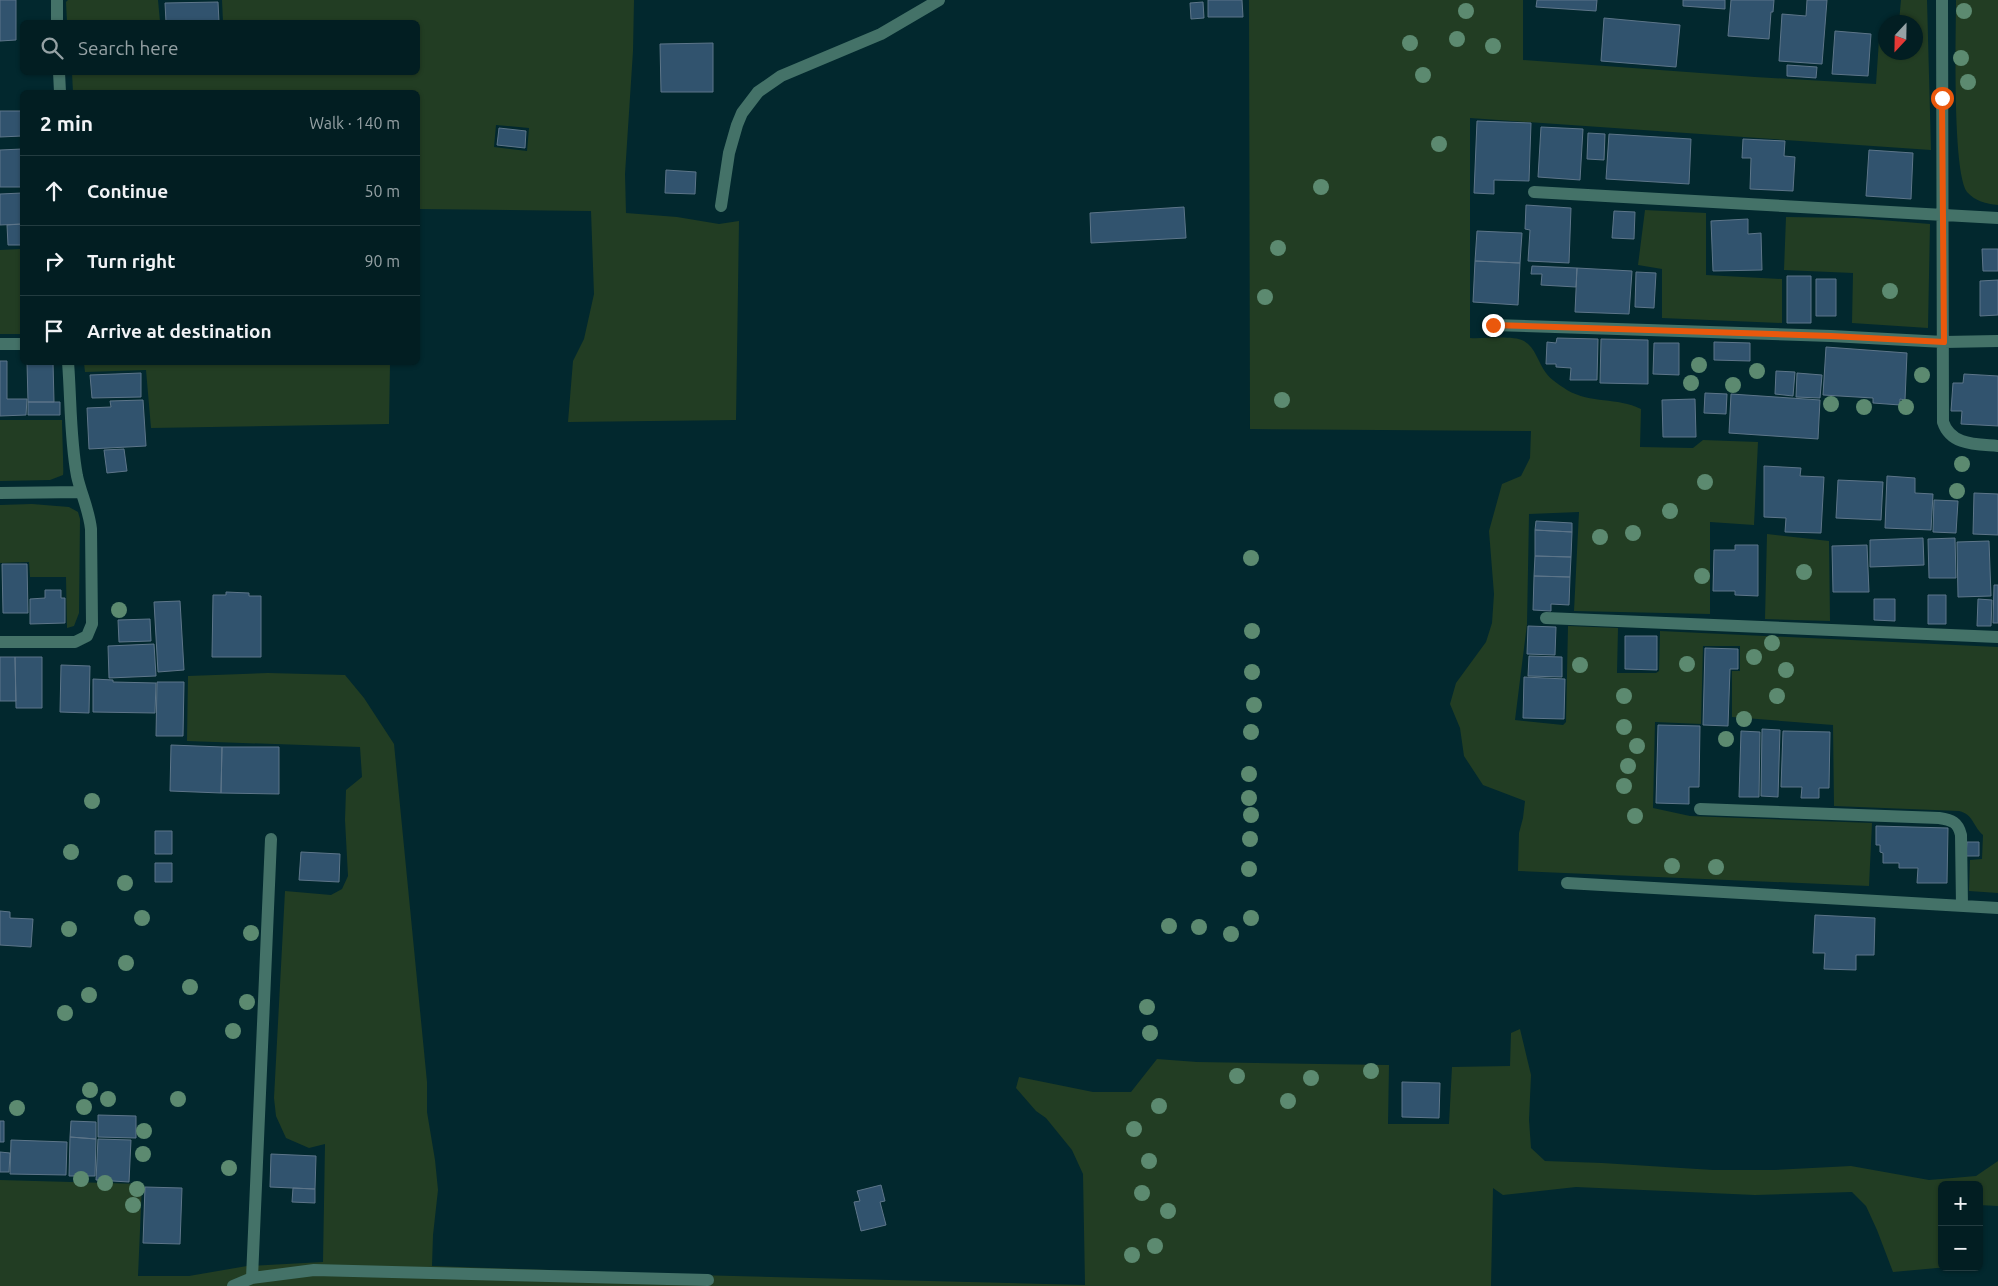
<!DOCTYPE html>
<meta charset="utf-8">
<style>
:root{--surface:#021e22;--page:#102b2f;--text:#f1f3f6;--muted:#96a2a5;--line:#233c40}
body{margin:0;font-family:Ubuntu,sans-serif;background:var(--page);color:var(--text)}
.controls{position:absolute;right:15px;bottom:15px;display:grid;overflow:hidden;border-radius:8px;box-shadow:0 1px 4px #0004}
.controls button{width:45px;height:45px;display:grid;place-items:center;padding:0;border:0;border-bottom:1px solid var(--line);background:var(--surface);color:var(--text);font:25px sans-serif}
.compass{position:absolute;left:1878px;top:15px;width:45px;height:45px;border-radius:50%;background:var(--surface);box-shadow:0 1px 4px #0004;rotate:202deg}
.stop{position:absolute;width:15px;height:15px;margin:-11px;border:4px solid #ea580c;border-radius:50%;background:#fff}
.stop.end{background:#ea580c;border-color:#fff;box-shadow:0 1px 5px #0008}
.list{margin:0;padding:0;list-style:none}
h2{display:flex;justify-content:space-between;align-items:center;height:65px;margin:0;padding:0 20px;font-size:21px}
h2 small{font-size:16px;font-weight:400;color:var(--muted)}
.list li{display:grid;grid-template-columns:32px 1fr auto;gap:15px;align-items:center;box-sizing:border-box;height:70px;padding:0 20px;border-top:1px solid var(--line)}
.list b{display:block;font-size:19px;white-space:nowrap}
.list em{font-size:16px;font-style:normal;color:var(--muted)}
.icon{flex:none;width:28px;height:28px;fill:none;stroke:currentColor;stroke-width:2;stroke-linecap:round;stroke-linejoin:round}
.map{position:relative;flex:none;width:1998px;height:1286px;overflow:hidden}
.search{position:absolute;background:var(--surface);box-shadow:0 1px 4px #0004;left:20px;top:20px;width:400px;height:55px;display:flex;align-items:center;gap:12px;box-sizing:border-box;padding:0 18px;border-radius:8px;color:var(--muted);font-size:19px}
.panel{position:absolute;background:var(--surface);box-shadow:0 1px 4px #0004;left:20px;top:90px;width:400px;height:275px;border-radius:8px}
.map>svg:first-child{display:block}
.green{fill:#223d23;fill-rule:evenodd}
.building{fill:#31536e;stroke:#5d7589}
.lines{fill:none;stroke-linecap:round;stroke-linejoin:round}
.minor{stroke:#447268;stroke-width:12}
.tree{fill:#5c8a70}
.route{stroke:#ea580c;stroke-width:6}
</style>
<div class="map">
<svg width="1998" height="1286" viewBox="0 0 1998 1286">
<rect width="100%" height="100%" fill="#02282e"/>
<path class="green" d="M 68,0 L 158,0 L 160,22 L 67,22 L 66,2 Z
M 222,0 L 634,0 L 633,51 L 625,174 L 626,213 L 677,217 L 719,224 L 739,221 L 736,420 L 568,422 L 573,361 L 584,339 L 594,294 L 591,211 L 418,209 L 418,92 L 73,92 L 72,73 L 418,72 L 418,22 L 223,22 ZM 496,125 L 529,128 L 527,151 L 494,147 Z
M 1249,0 L 1523,0 L 1523,60 L 1755,77 L 1876,84 L 1879,40 L 1885,40 L 1886,52 L 1916,52 L 1916,22 L 1899,22 L 1901,0 L 1927,0 L 1931,150 L 1470,118 L 1470,338 C 1484,339 1512,335 1524,341 C 1536,348 1538,363 1546,373 C 1550,379 1561,386 1567,390 C 1591,404 1617,397 1641,409 L 1640,447 L 1693,448 L 1703,440 L 1758,442 L 1754,525 L 1710,522 L 1710,614 L 1574,611 L 1579,512 L 1529,514 L 1527,624 L 1515,720 L 1563,725 L 1566,722 L 1568,626 L 1618,628 L 1617,673 L 1656,673 L 1659,671 L 1660,631 L 1998,647 L 1998,893 L 1969,891 L 1970,860 L 1982,859 L 1983,835 C 1972,825 1974,815 1959,811 L 1834,806 L 1833,725 L 1732,717 L 1732,671 L 1740,671 L 1740,646 L 1703,646 L 1701,724 L 1655,722 L 1653,808 L 1690,816 L 1872,823 L 1869,886 L 1518,871 L 1519,833 L 1523,818 L 1525,801 L 1483,785 L 1464,756 L 1460,728 L 1450,704 L 1456,683 L 1486,642 L 1492,623 L 1494,594 L 1489,531 L 1502,484 L 1521,476 L 1530,458 L 1531,431 L 1250,429 Z
M 1956,0 L 1998,0 L 1998,205 C 1986,204 1975,201 1967,192 C 1952,171 1956,33 1956,0 Z
M 1645,210 L 1706,213 L 1706,275 L 1782,279 L 1782,323 L 1662,318 L 1662,269 L 1638,265 Z
M 1786,217 L 1856,218 L 1930,224 L 1928,328 L 1852,323 L 1853,273 L 1784,270 Z
M 22,249 L 22,334 L 0,334 L 0,250 Z
M 84,363 L 390,363 L 389,424 L 151,428 L 146,370 L 85,372 Z
M 0,420 L 62,420 C 62,429 64,472 63,475 L 50,480 L 0,481 Z
M 32,504 L 69,507 L 78,512 L 80,519 L 79,613 L 74,626 L 67,628 L 66,577 L 30,577 L 29,562 L 0,563 L 0,505 Z
M 1767,534 L 1829,541 L 1830,621 L 1765,619 Z
M 268,673 L 345,675 L 364,698 L 394,744 L 427,1082 L 427,1112 L 435,1160 L 438,1190 L 433,1235 L 432,1266 L 694,1275 L 1085,1285 L 1083,1174 L 1072,1150 L 1046,1118 L 1036,1111 L 1016,1088 L 1019,1077 L 1093,1092 L 1131,1092 L 1157,1059 L 1197,1062 L 1389,1065 L 1388,1124 L 1449,1124 L 1452,1067 L 1510,1066 L 1511,1033 L 1520,1029 L 1531,1075 L 1529,1120 L 1531,1148 L 1545,1161 L 1602,1163 L 1713,1170 L 1774,1170 L 1851,1166 L 1929,1180 L 1976,1176 L 1998,1161 L 1998,1206 L 1979,1205 L 1979,1185 L 1942,1185 L 1942,1267 L 1948,1267 L 1893,1272 L 1877,1230 L 1866,1206 L 1852,1192 L 1755,1195 L 1576,1187 L 1503,1195 L 1493,1188 L 1491,1286 L 0,1286 L 0,1180 L 142,1184 L 138,1276 L 189,1276 L 247,1266 L 323,1262 L 325,1144 L 309,1148 L 286,1138 L 276,1116 L 274,1098 L 285,891 L 331,895 L 342,889 L 348,876 L 345,820 L 346,790 L 362,777 L 360,747 L 187,741 L 188,676 Z"/>
<path class="building" d="M 0,0 L 16,0 L 16,40 L 0,41 Z
M 1208,0 L 1242,0 L 1243,17 L 1208,17 Z
M 1537,0 L 1597,0 L 1596,11 L 1536,7 Z
M 1683,0 L 1725,0 L 1725,9 L 1683,6 Z
M 1731,0 L 1774,0 L 1773,12 L 1771,12 L 1769,39 L 1728,36 Z
M 1807,0 L 1827,0 L 1822,64 L 1779,61 L 1782,14 L 1806,16 Z
M 218,2 L 219,22 L 166,22 L 165,3 Z
M 1203,2 L 1204,18 L 1191,19 L 1190,3 Z
M 1604,18 L 1680,25 L 1676,67 L 1601,61 Z
M 1835,31 L 1871,34 L 1868,76 L 1832,74 Z
M 713,43 L 713,92 L 661,92 L 660,44 Z
M 1787,65 L 1817,67 L 1816,78 L 1787,76 Z
M 0,111 L 22,111 L 22,136 L 0,137 Z
M 1477,121 L 1531,123 L 1529,181 L 1494,180 L 1494,194 L 1474,193 Z
M 1541,127 L 1583,129 L 1580,180 L 1538,177 Z
M 499,128 L 526,131 L 525,148 L 497,145 Z
M 1588,133 L 1605,134 L 1604,160 L 1587,159 Z
M 1609,134 L 1691,139 L 1689,184 L 1606,179 Z
M 1743,139 L 1785,141 L 1784,156 L 1795,157 L 1793,191 L 1750,189 L 1751,158 L 1742,158 Z
M 22,149 L 22,187 L 0,187 L 0,150 Z
M 1869,150 L 1913,153 L 1911,199 L 1866,196 Z
M 666,170 L 696,172 L 695,194 L 665,193 Z
M 22,193 L 22,224 L 0,225 L 0,194 Z
M 1526,205 L 1571,208 L 1569,263 L 1528,261 L 1530,230 L 1525,229 Z
M 1184,207 L 1186,238 L 1091,243 L 1090,213 Z
M 1614,211 L 1635,212 L 1634,239 L 1612,238 Z
M 1748,219 L 1748,234 L 1761,233 L 1762,270 L 1713,271 L 1711,221 Z
M 22,224 L 22,245 L 8,245 L 7,225 Z
M 1477,231 L 1522,233 L 1520,263 L 1475,261 Z
M 1982,249 L 1998,249 L 1998,271 L 1983,271 Z
M 1475,261 L 1520,263 L 1518,305 L 1473,302 Z
M 1532,266 L 1577,268 L 1576,287 L 1541,285 L 1542,274 L 1531,274 Z
M 1577,268 L 1632,271 L 1629,314 L 1575,312 Z
M 1636,272 L 1656,273 L 1654,308 L 1635,307 Z
M 1787,276 L 1811,276 L 1811,323 L 1787,323 Z
M 1816,279 L 1836,279 L 1836,316 L 1816,316 Z
M 1998,280 L 1998,315 L 1980,316 L 1980,281 Z
M 1557,338 L 1598,339 L 1597,380 L 1570,380 L 1571,368 L 1556,367 L 1556,364 L 1546,364 L 1547,342 L 1556,343 Z
M 1601,339 L 1648,340 L 1648,384 L 1600,383 Z
M 1714,342 L 1750,343 L 1750,361 L 1714,360 Z
M 1654,343 L 1679,343 L 1679,375 L 1653,374 Z
M 1826,347 L 1907,353 L 1905,400 L 1900,399 L 1900,405 L 1873,403 L 1873,398 L 1823,395 Z
M 0,361 L 7,361 L 7,399 L 27,399 L 26,415 L 0,416 Z
M 27,362 L 53,362 L 54,402 L 28,402 Z
M 1776,371 L 1795,372 L 1793,396 L 1775,394 Z
M 141,373 L 141,397 L 92,398 L 90,375 Z
M 1797,373 L 1822,375 L 1820,398 L 1796,397 Z
M 1964,374 L 1998,376 L 1998,426 L 1961,424 L 1962,411 L 1951,411 L 1953,383 L 1963,383 Z
M 1705,393 L 1727,394 L 1726,414 L 1704,413 Z
M 1731,394 L 1820,400 L 1818,439 L 1729,433 Z
M 1695,399 L 1696,437 L 1663,437 L 1662,400 Z
M 143,400 L 146,446 L 89,449 L 87,408 L 111,407 L 110,401 Z
M 28,402 L 60,402 L 60,415 L 28,415 Z
M 124,449 L 127,471 L 107,473 L 104,450 Z
M 1764,466 L 1801,468 L 1800,476 L 1824,477 L 1821,533 L 1785,532 L 1786,518 L 1764,517 Z
M 1887,476 L 1915,478 L 1915,493 L 1933,494 L 1931,530 L 1885,528 Z
M 1838,480 L 1883,482 L 1881,520 L 1836,518 Z
M 1974,493 L 1998,494 L 1998,535 L 1973,534 Z
M 1934,500 L 1958,501 L 1956,533 L 1933,532 Z
M 1536,521 L 1572,523 L 1572,532 L 1535,530 Z
M 1535,530 L 1572,532 L 1571,557 L 1535,556 Z
M 1923,538 L 1924,565 L 1870,567 L 1870,540 Z
M 1955,538 L 1956,578 L 1929,578 L 1928,539 Z
M 1989,541 L 1991,596 L 1958,597 L 1957,542 Z
M 1735,545 L 1758,545 L 1758,596 L 1735,595 L 1735,591 L 1713,591 L 1714,550 L 1735,550 Z
M 1867,545 L 1869,592 L 1833,592 L 1832,546 Z
M 1535,556 L 1571,557 L 1570,577 L 1534,576 Z
M 2,564 L 27,564 L 28,613 L 3,613 Z
M 1534,576 L 1570,577 L 1569,605 L 1551,604 L 1551,611 L 1533,610 Z
M 1994,585 L 1998,585 L 1998,623 L 1993,623 Z
M 45,590 L 61,590 L 61,598 L 65,598 L 65,623 L 30,624 L 30,599 L 45,598 Z
M 226,592 L 249,593 L 249,596 L 261,596 L 261,657 L 212,657 L 213,595 L 226,595 Z
M 1928,595 L 1946,595 L 1946,624 L 1928,624 Z
M 1874,599 L 1895,599 L 1895,621 L 1874,620 Z
M 1978,599 L 1992,600 L 1991,626 L 1977,626 Z
M 180,601 L 184,670 L 158,672 L 154,602 Z
M 150,619 L 151,641 L 119,642 L 118,620 Z
M 1528,626 L 1556,627 L 1555,655 L 1527,654 Z
M 1625,636 L 1657,636 L 1657,670 L 1625,669 Z
M 154,644 L 156,676 L 109,678 L 108,646 Z
M 1705,648 L 1738,649 L 1738,669 L 1730,669 L 1728,726 L 1703,725 Z
M 1529,656 L 1562,657 L 1562,677 L 1528,676 Z
M 0,657 L 15,657 L 16,701 L 0,701 Z
M 15,657 L 42,657 L 42,708 L 16,708 Z
M 61,665 L 90,666 L 89,713 L 60,712 Z
M 1524,677 L 1565,679 L 1564,719 L 1523,718 Z
M 93,679 L 113,680 L 113,682 L 156,683 L 155,713 L 93,712 Z
M 157,682 L 184,682 L 183,736 L 156,736 Z
M 1658,725 L 1700,726 L 1699,787 L 1689,787 L 1689,804 L 1656,803 Z
M 1762,729 L 1780,730 L 1778,797 L 1761,796 Z
M 1741,731 L 1760,732 L 1759,797 L 1739,797 Z
M 1783,731 L 1830,732 L 1829,788 L 1819,788 L 1819,798 L 1801,798 L 1802,787 L 1781,787 Z
M 171,745 L 222,747 L 221,793 L 170,791 Z
M 222,747 L 279,747 L 279,794 L 221,793 Z
M 1876,826 L 1948,828 L 1947,883 L 1917,883 L 1918,868 L 1899,868 L 1899,863 L 1883,863 L 1883,853 L 1880,852 L 1880,845 L 1876,845 Z
M 155,831 L 172,831 L 172,854 L 155,854 Z
M 1967,842 L 1979,842 L 1979,856 L 1966,856 Z
M 301,852 L 340,854 L 339,882 L 299,880 Z
M 155,863 L 172,863 L 172,882 L 155,882 Z
M 0,911 L 10,912 L 10,918 L 33,919 L 31,947 L 0,945 Z
M 1815,915 L 1875,918 L 1874,955 L 1856,955 L 1856,970 L 1824,969 L 1825,953 L 1813,953 Z
M 1402,1082 L 1440,1083 L 1439,1118 L 1402,1117 Z
M 98,1115 L 136,1116 L 136,1138 L 98,1137 Z
M 0,1121 L 4,1121 L 4,1142 L 0,1142 Z
M 71,1121 L 96,1122 L 96,1139 L 70,1137 Z
M 70,1137 L 96,1139 L 95,1176 L 69,1176 Z
M 98,1139 L 131,1140 L 129,1182 L 96,1180 Z
M 11,1140 L 67,1142 L 66,1175 L 10,1174 Z
M 0,1152 L 10,1153 L 9,1172 L 0,1172 Z
M 271,1154 L 316,1156 L 315,1189 L 270,1187 Z
M 881,1185 L 885,1201 L 880,1202 L 886,1225 L 861,1231 L 854,1202 L 860,1201 L 857,1191 Z
M 145,1187 L 182,1188 L 180,1244 L 143,1243 Z
M 293,1188 L 315,1189 L 315,1203 L 292,1202 Z"/>
<g class="lines">
<path class="minor" d="M 57,0 L 57,22
M 1942,0 L 1943,422 C 1951,446 1977,444 1998,446
M 59,72 L 60,92
M 1534,192 L 1998,218
M 721,206 L 729,153 L 737,125 L 742,113 L 758,92 L 781,76 L 881,34 L 939,0
M 1493,325 L 1831,336 L 1944,342 L 1998,341
M 0,344 L 22,344
M 0,493 L 81,492
M 1546,618 L 1998,637
M 0,642 L 75,642 L 87,636 L 92,624 L 91,529 C 89,510 81,494 77,476 C 70,439 71,400 68,362
M 1700,809 L 1939,818 C 1952,820 1958,822 1961,835 L 1962,906
M 1567,883 L 1998,908
M 252,1278 L 271,839
M 233,1286 L 252,1278 L 314,1270 L 708,1280"/>
</g>
<g class="tree">
<circle cx="1466" cy="11" r="8"/>
<circle cx="1964" cy="11" r="8"/>
<circle cx="1457" cy="39" r="8"/>
<circle cx="1410" cy="43" r="8"/>
<circle cx="1493" cy="46" r="8"/>
<circle cx="1961" cy="58" r="8"/>
<circle cx="1423" cy="75" r="8"/>
<circle cx="1968" cy="82" r="8"/>
<circle cx="1439" cy="144" r="8"/>
<circle cx="1321" cy="187" r="8"/>
<circle cx="1278" cy="248" r="8"/>
<circle cx="1890" cy="291" r="8"/>
<circle cx="1265" cy="297" r="8"/>
<circle cx="1699" cy="365" r="8"/>
<circle cx="1757" cy="371" r="8"/>
<circle cx="1922" cy="375" r="8"/>
<circle cx="1691" cy="383" r="8"/>
<circle cx="1733" cy="385" r="8"/>
<circle cx="1282" cy="400" r="8"/>
<circle cx="1831" cy="404" r="8"/>
<circle cx="1864" cy="407" r="8"/>
<circle cx="1906" cy="407" r="8"/>
<circle cx="1962" cy="464" r="8"/>
<circle cx="1705" cy="482" r="8"/>
<circle cx="1957" cy="491" r="8"/>
<circle cx="1670" cy="511" r="8"/>
<circle cx="1633" cy="533" r="8"/>
<circle cx="1600" cy="537" r="8"/>
<circle cx="1251" cy="558" r="8"/>
<circle cx="1804" cy="572" r="8"/>
<circle cx="1702" cy="576" r="8"/>
<circle cx="119" cy="610" r="8"/>
<circle cx="1252" cy="631" r="8"/>
<circle cx="1772" cy="643" r="8"/>
<circle cx="1754" cy="657" r="8"/>
<circle cx="1687" cy="664" r="8"/>
<circle cx="1580" cy="665" r="8"/>
<circle cx="1786" cy="670" r="8"/>
<circle cx="1252" cy="672" r="8"/>
<circle cx="1624" cy="696" r="8"/>
<circle cx="1777" cy="696" r="8"/>
<circle cx="1254" cy="705" r="8"/>
<circle cx="1744" cy="719" r="8"/>
<circle cx="1624" cy="727" r="8"/>
<circle cx="1251" cy="732" r="8"/>
<circle cx="1726" cy="739" r="8"/>
<circle cx="1637" cy="746" r="8"/>
<circle cx="1628" cy="766" r="8"/>
<circle cx="1249" cy="774" r="8"/>
<circle cx="1624" cy="786" r="8"/>
<circle cx="1249" cy="798" r="8"/>
<circle cx="92" cy="801" r="8"/>
<circle cx="1251" cy="815" r="8"/>
<circle cx="1635" cy="816" r="8"/>
<circle cx="1250" cy="839" r="8"/>
<circle cx="71" cy="852" r="8"/>
<circle cx="1672" cy="866" r="8"/>
<circle cx="1716" cy="867" r="8"/>
<circle cx="1249" cy="869" r="8"/>
<circle cx="125" cy="883" r="8"/>
<circle cx="142" cy="918" r="8"/>
<circle cx="1251" cy="918" r="8"/>
<circle cx="1169" cy="926" r="8"/>
<circle cx="1199" cy="927" r="8"/>
<circle cx="69" cy="929" r="8"/>
<circle cx="251" cy="933" r="8"/>
<circle cx="1231" cy="934" r="8"/>
<circle cx="126" cy="963" r="8"/>
<circle cx="190" cy="987" r="8"/>
<circle cx="89" cy="995" r="8"/>
<circle cx="247" cy="1002" r="8"/>
<circle cx="1147" cy="1007" r="8"/>
<circle cx="65" cy="1013" r="8"/>
<circle cx="233" cy="1031" r="8"/>
<circle cx="1150" cy="1033" r="8"/>
<circle cx="1371" cy="1071" r="8"/>
<circle cx="1237" cy="1076" r="8"/>
<circle cx="1311" cy="1078" r="8"/>
<circle cx="90" cy="1090" r="8"/>
<circle cx="108" cy="1099" r="8"/>
<circle cx="178" cy="1099" r="8"/>
<circle cx="1288" cy="1101" r="8"/>
<circle cx="1159" cy="1106" r="8"/>
<circle cx="84" cy="1107" r="8"/>
<circle cx="17" cy="1108" r="8"/>
<circle cx="1134" cy="1129" r="8"/>
<circle cx="144" cy="1131" r="8"/>
<circle cx="143" cy="1154" r="8"/>
<circle cx="1149" cy="1161" r="8"/>
<circle cx="229" cy="1168" r="8"/>
<circle cx="81" cy="1179" r="8"/>
<circle cx="105" cy="1183" r="8"/>
<circle cx="137" cy="1189" r="8"/>
<circle cx="1142" cy="1193" r="8"/>
<circle cx="133" cy="1205" r="8"/>
<circle cx="1168" cy="1211" r="8"/>
<circle cx="1155" cy="1246" r="8"/>
<circle cx="1132" cy="1255" r="8"/>
</g>
<g class="lines">
<path class="route" d="M 1493,325 L 1831,336 L 1944,342 L 1942,98"/>
</g>
</svg>
<div class="controls">
<button>+</button>
<button>−</button>
</div>
<svg class="compass" viewBox="-18 -18 36 36"><path d="M0-13l5 13h-10z" fill="#e53935"/><path d="M0 13l5-13h-10z" fill="#96a2a5"/></svg>
<div class="stop" style="left:1942px;top:98px"></div>
<div class="stop end" style="left:1493px;top:325px"></div>
<div class="search"><svg class="icon" aria-label="search" viewBox="0 0 24 24"><circle cx="10" cy="10" r="6"/><path d="M15 15l6 6"/></svg>Search here</div>
<section class="panel">
<h2>2 min<small>Walk · 140 m</small></h2>
<ul class="list">
<li><svg class="icon" aria-label="ahead" viewBox="0 0 24 24"><path d="M12 20V5M6 11l6-6 6 6"/></svg><div><b>Continue</b></div><em>50 m</em></li>
<li><svg class="icon" aria-label="right" viewBox="0 0 24 24"><path d="M7 20v-9h11M14 6l5 5-5 5"/></svg><div><b>Turn right</b></div><em>90 m</em></li>
<li><svg class="icon" aria-label="arrive" viewBox="0 0 24 24"><path d="M6 21V4h12l-3 4 3 4H6"/></svg><div><b>Arrive at destination</b></div></li>
</ul>
</section>
</div>
